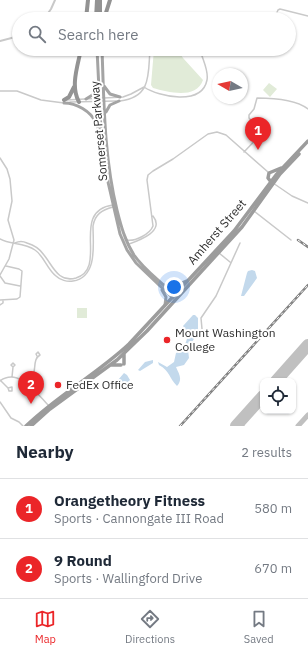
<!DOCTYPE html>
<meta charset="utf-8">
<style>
:root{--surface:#fff;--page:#f2f2f3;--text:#1f2937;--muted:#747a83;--line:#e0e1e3;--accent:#eb2528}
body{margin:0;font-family:"IBM Plex Sans",sans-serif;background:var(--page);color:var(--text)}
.controls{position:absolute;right:12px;bottom:12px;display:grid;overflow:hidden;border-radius:8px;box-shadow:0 1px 3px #0004}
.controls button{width:36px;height:36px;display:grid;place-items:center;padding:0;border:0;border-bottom:1px solid var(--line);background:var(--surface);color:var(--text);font:20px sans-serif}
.compass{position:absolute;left:212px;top:68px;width:36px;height:36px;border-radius:50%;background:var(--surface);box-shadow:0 1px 3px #0004;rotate:279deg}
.you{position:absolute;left:174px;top:287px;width:14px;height:14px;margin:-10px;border:3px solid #fff;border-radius:50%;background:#1a73e8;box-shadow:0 0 0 6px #1a73e833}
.badge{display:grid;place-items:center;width:26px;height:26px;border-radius:50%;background:var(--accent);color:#fff;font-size:13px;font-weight:700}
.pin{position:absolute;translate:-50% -33px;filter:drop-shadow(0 1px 2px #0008)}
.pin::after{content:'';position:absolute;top:21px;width:14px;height:12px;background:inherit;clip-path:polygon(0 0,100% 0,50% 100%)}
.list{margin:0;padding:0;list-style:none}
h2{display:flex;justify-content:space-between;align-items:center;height:52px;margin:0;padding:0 16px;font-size:17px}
h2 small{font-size:13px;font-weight:400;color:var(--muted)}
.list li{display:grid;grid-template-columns:26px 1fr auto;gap:12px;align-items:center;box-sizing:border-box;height:60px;padding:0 16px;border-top:1px solid var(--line)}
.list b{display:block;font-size:15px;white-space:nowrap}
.list p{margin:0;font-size:13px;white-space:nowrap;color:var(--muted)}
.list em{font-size:13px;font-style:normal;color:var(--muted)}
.icon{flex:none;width:22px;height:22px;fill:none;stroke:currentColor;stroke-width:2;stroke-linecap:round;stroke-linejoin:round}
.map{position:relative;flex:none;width:308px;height:426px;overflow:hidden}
.search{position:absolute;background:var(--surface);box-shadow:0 1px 3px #0004;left:12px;right:12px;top:12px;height:44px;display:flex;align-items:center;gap:10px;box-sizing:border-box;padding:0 14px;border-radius:22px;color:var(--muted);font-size:15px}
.sheet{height:172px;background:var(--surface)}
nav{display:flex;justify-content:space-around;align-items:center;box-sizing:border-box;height:56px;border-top:1px solid var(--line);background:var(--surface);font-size:11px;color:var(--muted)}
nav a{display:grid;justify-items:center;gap:2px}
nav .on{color:var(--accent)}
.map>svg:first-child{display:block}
.green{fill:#e1ebd8}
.water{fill:#c3d9ec}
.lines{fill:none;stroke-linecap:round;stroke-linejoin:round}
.taxiway{stroke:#c0c0c0;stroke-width:5}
.runway{stroke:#c0c0c0;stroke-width:12}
.minor{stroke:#c9c9c9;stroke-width:1.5}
.tertiary{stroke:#c9c9c9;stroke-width:2}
.primary{stroke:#a4a4a4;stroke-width:3}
.trunk{stroke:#9c9c9c;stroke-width:3.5}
.motorway{stroke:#939393;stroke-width:4}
.rail-casing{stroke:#818181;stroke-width:2.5}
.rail{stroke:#fff;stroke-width:1;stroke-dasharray:3;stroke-linecap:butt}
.poi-dot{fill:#eb2528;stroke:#fff;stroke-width:1.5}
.labels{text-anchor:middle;stroke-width:4;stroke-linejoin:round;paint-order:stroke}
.street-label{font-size:12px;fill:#2c2c2c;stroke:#fff}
.poi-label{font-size:12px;fill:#2c2c2c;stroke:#fff;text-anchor:start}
</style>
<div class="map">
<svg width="308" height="426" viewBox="0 0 308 426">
<rect width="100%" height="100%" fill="#fff"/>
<path class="green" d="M 154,49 L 177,49 L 183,58 L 203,80 C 196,100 168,92 153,88 L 151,85 Z
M 269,83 L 277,89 L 270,97 L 263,90 Z
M 77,308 L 87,308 L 87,318 L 77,318 Z"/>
<path class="water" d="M 252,270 L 255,271 L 257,278 L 244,296 L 241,296 L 247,273 L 248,271 Z
M 193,315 L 195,315 L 198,318 L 198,331 L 188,350 L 189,358 L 184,365 L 176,367 C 179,374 183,379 177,386 C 169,378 170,371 159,365 L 158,362 L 167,367 L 174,362 L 176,353 C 185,348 192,336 183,326 Z
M 153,360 L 153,363 L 140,371 L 138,370 L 145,362 Z
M 124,373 L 127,375 L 130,380 L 125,385 L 117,387 L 118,380 Z"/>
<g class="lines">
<path class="taxiway" d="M 307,346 L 308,346
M 242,426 L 241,423 L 243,419
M 298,426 L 308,415"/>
<path class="runway" d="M 276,381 L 308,345
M 236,426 L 263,396"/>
<path class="minor" d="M 274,19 L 278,10 L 280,9 L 308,16
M 144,87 C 159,97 202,106 207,80 C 209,70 202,59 200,49
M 0,91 L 17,91 L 41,100 L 64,103
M 66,100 L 123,97 L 131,94 L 144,87
M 120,101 C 152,97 148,74 150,49
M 70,102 L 116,101
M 244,152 L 261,134 L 259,129 L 249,118 L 249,115 L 254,109 L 257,98 C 273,98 295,99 308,109
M 0,158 L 7,169 L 10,179 L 12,201 L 8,220 L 14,240 L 9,259 L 0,275
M 273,183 L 292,196 L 308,203
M 254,211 L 291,240
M 0,239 C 10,245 24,242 35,250 C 44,256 47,269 56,276 C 60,280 67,282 73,281 C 98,277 93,244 93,226 C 95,214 102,210 113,207
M 126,240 C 135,242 150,234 153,226 L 147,180 L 148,175 L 153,171 L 173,159 L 208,134 L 217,132 L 226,135 L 268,172
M 15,243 C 19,241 23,241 27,243 C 34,245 40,249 44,255 C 53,266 58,283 76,278 C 109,268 69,211 113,205
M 129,244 C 140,240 165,231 153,216
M 219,253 L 230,262
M 0,276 L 5,283 L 20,286
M 0,300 L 17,299 L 20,297 L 22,271 L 19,269 L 6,266
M 0,305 L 3,303 L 3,300
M 202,329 L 201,318 L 216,296 L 240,243
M 12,377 L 13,367 L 11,365 L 13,363 L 15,365 L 13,367
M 0,380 L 8,388 L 9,391 L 12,391 L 12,387 L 8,388
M 0,381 C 19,367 37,394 49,406
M 27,384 C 29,381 31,379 33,376 C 36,368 33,359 40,355 L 38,352 L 36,354 L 37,356
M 0,402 L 11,418 L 19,422 L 23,426"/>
<path class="tertiary" d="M 44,19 L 51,9 L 55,0
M 0,41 L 19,36"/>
<path class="primary" d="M 97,49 L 102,151 L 105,169 L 120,234 L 127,250 L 136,263 L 159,285 L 173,298
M 102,49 C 104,103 104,157 117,210 C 121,226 125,241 134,255 C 145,271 162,282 175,296
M 104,86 L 110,94 L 120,97
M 86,99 L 94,94 L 98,87
M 64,103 C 76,103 91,111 96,123 C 99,128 99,134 99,139
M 106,112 L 110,105 L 119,101
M 165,285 L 175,286 L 186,281
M 162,290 L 166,297 L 165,305"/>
<path class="trunk" d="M 271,182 L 268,178 L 269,173 L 281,168
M 124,353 L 124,364
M 111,365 L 121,365
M 26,426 C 58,395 97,374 129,344 L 234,231 L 276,175 L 308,141
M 31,426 L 50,409 L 117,360 L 147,331 L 242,227 L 280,174 L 299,154"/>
<path class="motorway" d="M 100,0 L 100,19
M 86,19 L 88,0
M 96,19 L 97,0
M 104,19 L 110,0
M 64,100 L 69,97 L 74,87
M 79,102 C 70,86 78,65 81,49"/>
<defs>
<path id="rail" d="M 298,240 L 308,247
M 180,426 L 308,285"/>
</defs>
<use href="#rail" class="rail-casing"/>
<use href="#rail" class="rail"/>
</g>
<g class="poi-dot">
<circle cx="167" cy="340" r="4"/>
<circle cx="58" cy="385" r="4"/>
</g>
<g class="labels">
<g class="street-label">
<text transform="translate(99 131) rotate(-95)" y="4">Somerset Parkway</text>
<text transform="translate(217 232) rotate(-49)" y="4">Amherst Street</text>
</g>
<g class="poi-label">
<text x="175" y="337">Mount Washington<tspan x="175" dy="14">College</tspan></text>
<text x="66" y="389">FedEx Office</text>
</g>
</g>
</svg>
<div class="controls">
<button><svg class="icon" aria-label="locate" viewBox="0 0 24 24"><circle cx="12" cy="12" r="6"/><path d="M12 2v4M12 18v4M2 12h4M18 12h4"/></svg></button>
</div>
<svg class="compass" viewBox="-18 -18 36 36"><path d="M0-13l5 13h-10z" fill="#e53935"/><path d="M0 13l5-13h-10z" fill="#747a83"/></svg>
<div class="you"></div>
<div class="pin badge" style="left:258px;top:150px">1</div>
<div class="pin badge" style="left:31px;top:404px">2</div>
<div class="search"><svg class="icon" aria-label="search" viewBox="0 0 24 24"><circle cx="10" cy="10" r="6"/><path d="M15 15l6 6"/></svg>Search here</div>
</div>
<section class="sheet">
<h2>Nearby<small>2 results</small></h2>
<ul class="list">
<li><span class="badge">1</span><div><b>Orangetheory Fitness</b><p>Sports · Cannongate III Road</p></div><em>580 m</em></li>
<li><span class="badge">2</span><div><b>9 Round</b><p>Sports · Wallingford Drive</p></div><em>670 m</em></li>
</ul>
</section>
<nav>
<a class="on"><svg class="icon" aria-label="map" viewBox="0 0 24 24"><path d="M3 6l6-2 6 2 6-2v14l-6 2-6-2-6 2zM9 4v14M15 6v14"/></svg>Map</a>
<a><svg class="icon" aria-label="directions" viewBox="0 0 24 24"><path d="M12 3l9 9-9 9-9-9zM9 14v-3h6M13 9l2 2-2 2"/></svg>Directions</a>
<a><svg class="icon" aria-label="saved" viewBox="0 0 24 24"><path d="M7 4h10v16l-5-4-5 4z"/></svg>Saved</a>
</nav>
